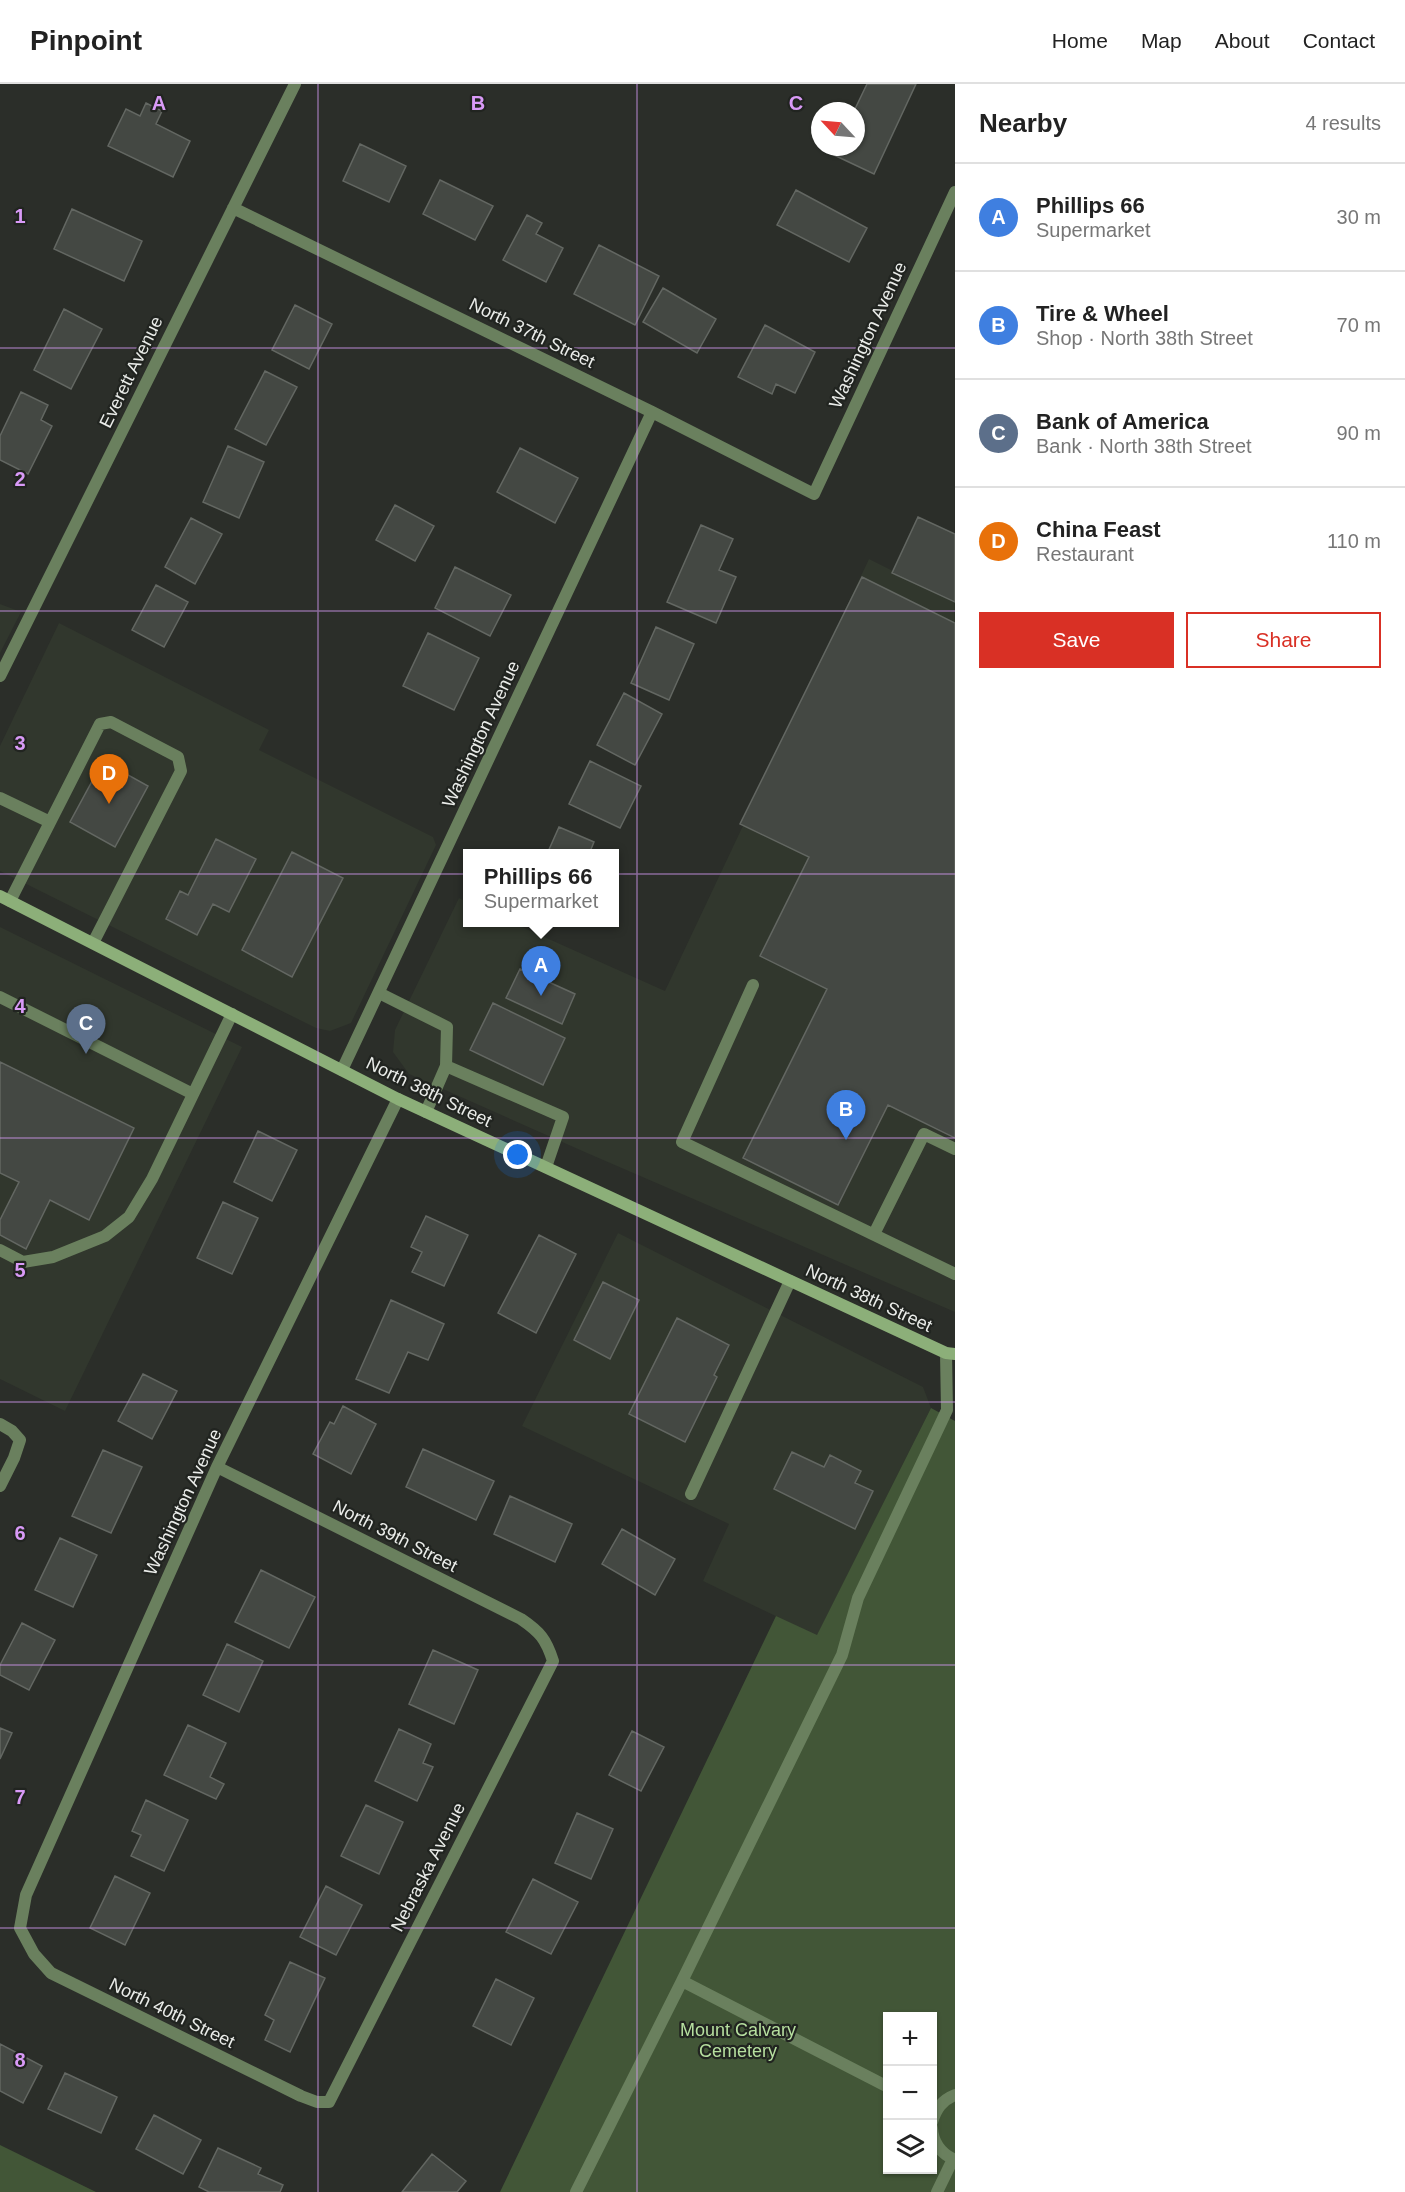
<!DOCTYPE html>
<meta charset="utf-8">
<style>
:root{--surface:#fff;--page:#f6f6f6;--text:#222;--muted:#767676;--line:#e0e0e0;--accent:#d93025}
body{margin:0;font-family:Arial,sans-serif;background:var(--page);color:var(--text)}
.controls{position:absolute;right:18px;bottom:18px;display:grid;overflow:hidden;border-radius:0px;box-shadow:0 2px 4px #0004}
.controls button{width:54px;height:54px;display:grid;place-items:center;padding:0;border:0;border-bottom:2px solid var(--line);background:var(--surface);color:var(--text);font:30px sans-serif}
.compass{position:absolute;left:811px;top:18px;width:54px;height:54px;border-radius:50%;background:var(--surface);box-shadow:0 2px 4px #0004;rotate:296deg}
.you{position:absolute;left:518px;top:1071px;width:21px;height:21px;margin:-15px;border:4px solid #fff;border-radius:50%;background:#1a73e8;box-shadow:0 0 0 9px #1a73e833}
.badge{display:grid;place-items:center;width:39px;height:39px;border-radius:50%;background:var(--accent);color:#fff;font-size:20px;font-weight:700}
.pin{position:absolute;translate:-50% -50px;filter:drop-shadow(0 2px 3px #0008)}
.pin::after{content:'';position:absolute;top:32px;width:21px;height:18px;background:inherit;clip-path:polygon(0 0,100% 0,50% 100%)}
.popup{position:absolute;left:463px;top:765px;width:156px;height:78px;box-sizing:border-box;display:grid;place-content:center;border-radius:0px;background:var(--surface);filter:drop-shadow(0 2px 4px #0005);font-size:20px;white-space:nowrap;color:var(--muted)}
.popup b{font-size:22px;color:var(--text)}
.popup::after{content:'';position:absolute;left:50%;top:100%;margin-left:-12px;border:12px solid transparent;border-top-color:var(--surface)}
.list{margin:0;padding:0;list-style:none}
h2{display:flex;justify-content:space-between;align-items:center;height:78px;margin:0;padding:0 24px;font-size:26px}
h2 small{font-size:20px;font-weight:400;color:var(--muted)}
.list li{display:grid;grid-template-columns:39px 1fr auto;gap:18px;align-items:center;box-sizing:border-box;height:108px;padding:0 24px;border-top:2px solid var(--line)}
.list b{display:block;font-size:22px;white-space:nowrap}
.list p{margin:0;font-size:20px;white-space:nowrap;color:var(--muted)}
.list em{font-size:20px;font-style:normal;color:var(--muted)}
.actions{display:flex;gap:12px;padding:18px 24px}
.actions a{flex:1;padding:14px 0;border:2px solid var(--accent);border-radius:0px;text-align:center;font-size:21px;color:var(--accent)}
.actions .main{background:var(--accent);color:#fff}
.icon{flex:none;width:33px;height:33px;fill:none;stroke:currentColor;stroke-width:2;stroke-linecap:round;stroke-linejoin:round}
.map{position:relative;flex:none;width:955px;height:2108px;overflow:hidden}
header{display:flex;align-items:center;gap:36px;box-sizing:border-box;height:84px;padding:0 30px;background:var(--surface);border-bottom:2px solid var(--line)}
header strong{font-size:28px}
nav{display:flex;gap:33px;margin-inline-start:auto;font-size:21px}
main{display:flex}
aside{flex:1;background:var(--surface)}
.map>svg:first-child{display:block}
.built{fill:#31372d}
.green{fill:#425637;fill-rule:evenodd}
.building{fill:#444843;stroke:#636762;stroke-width:1.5}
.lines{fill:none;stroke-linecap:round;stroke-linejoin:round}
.lane{stroke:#6a805e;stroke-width:12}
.street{stroke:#6a805e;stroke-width:12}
.secondary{stroke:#8caf79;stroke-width:12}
.grid{fill:none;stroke:#d99af7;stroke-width:1.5;stroke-opacity:0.55}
.labels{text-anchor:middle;stroke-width:4.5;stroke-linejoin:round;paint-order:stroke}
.street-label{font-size:18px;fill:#eaece9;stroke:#212420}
.park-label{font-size:18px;fill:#b6df9f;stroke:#212420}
.grid-label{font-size:20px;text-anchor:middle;font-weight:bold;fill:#d99af7;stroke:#212420;stroke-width:4.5;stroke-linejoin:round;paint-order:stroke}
</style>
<header>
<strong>Pinpoint</strong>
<nav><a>Home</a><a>Map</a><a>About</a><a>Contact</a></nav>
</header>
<main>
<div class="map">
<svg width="955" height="2108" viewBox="0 0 955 2108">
<rect width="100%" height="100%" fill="#2b2e29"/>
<path class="built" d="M 869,475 L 955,518 L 955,1228 L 587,1069 L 409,990 L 393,968 L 395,946 L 459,814 L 467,818 L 468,838 L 513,839 L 665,907 Z
M 0,520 L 21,528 L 0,569 Z
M 59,539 L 269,646 L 259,666 L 433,753 L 436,761 L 351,939 L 330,947 L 316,944 L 0,787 L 0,662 Z
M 0,843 L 242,963 L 65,1327 L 0,1295 Z
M 618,1149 L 923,1303 L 931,1324 L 817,1552 L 703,1497 L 729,1440 L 522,1342 Z"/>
<path class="green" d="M 931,1324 L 955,1337 L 955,2108 L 500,2108 L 776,1532 L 817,1551 ZM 888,1932 L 932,1932 L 932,2086 L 888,2086 Z
M 0,2061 L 96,2108 L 0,2108 Z"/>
<path class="building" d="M 867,0 L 916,0 L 874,90 L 834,71 L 837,63 L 856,63 L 856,27 L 854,27 Z
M 146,19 L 162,27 L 156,40 L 190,57 L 173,93 L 108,62 L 126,25 L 140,32 Z
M 360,60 L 406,82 L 389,118 L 343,97 Z
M 440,96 L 493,122 L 475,156 L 423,130 Z
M 796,106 L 867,144 L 849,178 L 777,141 Z
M 72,125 L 142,157 L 124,197 L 54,165 Z
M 527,131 L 542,139 L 536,150 L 563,164 L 546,198 L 503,176 Z
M 599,161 L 659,192 L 635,241 L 574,210 Z
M 663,204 L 716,235 L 697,269 L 643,238 Z
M 295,221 L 332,240 L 309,285 L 272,266 Z
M 64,225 L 102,245 L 71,305 L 34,286 Z
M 765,241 L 815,268 L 795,309 L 776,300 L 772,310 L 738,293 Z
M 265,287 L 297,303 L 266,361 L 235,345 Z
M 21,308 L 48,321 L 41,336 L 52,342 L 28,390 L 0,376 L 0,352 Z
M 228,362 L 264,378 L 239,434 L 203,418 Z
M 520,364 L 578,394 L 555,439 L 497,408 Z
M 395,421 L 434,442 L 415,477 L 376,456 Z
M 918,433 L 955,450 L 955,518 L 892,489 Z
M 191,434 L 222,450 L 195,500 L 165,483 Z
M 701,441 L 733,455 L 719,486 L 736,493 L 716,539 L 667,518 Z
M 455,483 L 511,511 L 490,552 L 435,524 Z
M 862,493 L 955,539 L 955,1054 L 888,1021 L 838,1121 L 743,1074 L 827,905 L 760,872 L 809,773 L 740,740 Z
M 156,501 L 188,518 L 164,563 L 132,546 Z
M 656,543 L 694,560 L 669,616 L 631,599 Z
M 428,549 L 479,574 L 454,626 L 403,602 Z
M 624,609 L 662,630 L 635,681 L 597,661 Z
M 103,677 L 148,702 L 115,763 L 70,738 Z
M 590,677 L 641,702 L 620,744 L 569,720 Z
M 559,743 L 594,758 L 589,770 L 547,770 Z
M 216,755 L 256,775 L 229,828 L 213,820 L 197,851 L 166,835 L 180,807 L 188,811 Z
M 292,768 L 343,794 L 292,893 L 242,866 Z
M 520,885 L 575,910 L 562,940 L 506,914 Z
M 493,919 L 565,954 L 543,1001 L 470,966 Z
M 0,978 L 134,1044 L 89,1136 L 50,1116 L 26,1165 L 0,1151 L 0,1136 L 19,1098 L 0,1089 Z
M 258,1047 L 297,1066 L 272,1117 L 234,1098 Z
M 223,1118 L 258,1134 L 232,1190 L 197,1174 Z
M 426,1132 L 468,1151 L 444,1202 L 412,1188 L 422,1168 L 411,1163 Z
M 539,1151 L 576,1170 L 536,1249 L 498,1229 Z
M 603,1198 L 639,1216 L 610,1275 L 574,1256 Z
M 391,1216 L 444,1240 L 428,1276 L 408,1268 L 389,1309 L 356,1295 Z
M 677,1234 L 729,1261 L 714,1291 L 717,1293 L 685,1358 L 629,1330 Z
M 143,1290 L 177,1307 L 152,1355 L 118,1337 Z
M 343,1322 L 376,1340 L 351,1390 L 313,1370 L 330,1338 L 334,1340 Z
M 423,1365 L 494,1397 L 476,1436 L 406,1403 Z
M 103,1366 L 142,1383 L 111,1449 L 72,1432 Z
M 792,1368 L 824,1383 L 830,1371 L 861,1387 L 855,1399 L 873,1407 L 855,1445 L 774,1405 Z
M 510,1412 L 572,1440 L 555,1478 L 494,1450 Z
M 622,1445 L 675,1475 L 655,1511 L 602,1480 Z
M 60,1454 L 97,1471 L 73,1523 L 35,1506 Z
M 261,1486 L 315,1513 L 289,1564 L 235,1538 Z
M 22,1539 L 55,1556 L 29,1606 L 0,1591 L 0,1581 Z
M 227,1560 L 263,1577 L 239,1628 L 203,1611 Z
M 433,1566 L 478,1586 L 454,1640 L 409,1620 Z
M 188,1641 L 226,1659 L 210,1693 L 224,1700 L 216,1715 L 164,1691 Z
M 0,1644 L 12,1649 L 0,1675 Z
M 399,1645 L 431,1660 L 423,1679 L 433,1683 L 417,1717 L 375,1697 Z
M 632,1647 L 664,1663 L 641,1707 L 609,1691 Z
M 146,1716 L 188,1736 L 164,1787 L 131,1772 L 141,1751 L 132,1747 Z
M 366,1721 L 403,1738 L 379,1790 L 341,1772 Z
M 577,1729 L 613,1745 L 591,1795 L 555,1779 Z
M 115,1792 L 150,1809 L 125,1861 L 90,1844 Z
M 533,1795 L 578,1818 L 551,1870 L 506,1848 Z
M 326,1802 L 362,1821 L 336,1871 L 300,1853 Z
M 290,1878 L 325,1894 L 290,1968 L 265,1956 L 274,1936 L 265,1931 Z
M 496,1895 L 534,1914 L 511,1961 L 473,1942 Z
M 0,1960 L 42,1982 L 23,2019 L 0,2007 Z
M 65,1989 L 117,2013 L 101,2049 L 48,2025 Z
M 154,2031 L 201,2056 L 183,2090 L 136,2065 Z
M 218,2064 L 261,2084 L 258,2090 L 283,2101 L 280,2108 L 209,2108 L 199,2103 Z
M 432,2070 L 466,2097 L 457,2108 L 402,2108 Z"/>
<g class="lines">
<path class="lane" d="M 0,714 L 50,738
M 10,817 L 100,640 L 111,638 L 178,673 L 181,687 L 93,859
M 753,901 L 682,1058 L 955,1190
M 379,909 L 447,943 L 446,982 L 426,1028
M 0,913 L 193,1010
M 446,982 L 563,1033 L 546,1083
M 874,1150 L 924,1050 L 955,1065
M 0,1166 L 23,1178 L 53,1173 L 105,1152 L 129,1133 L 152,1095 L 232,930
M 691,1410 L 790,1197
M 682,1897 L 888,2003
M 932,2038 C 936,2025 942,2016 955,2011
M 932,2044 C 933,2060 942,2070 955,2076
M 576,2108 L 682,1897 L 842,1571 L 858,1514 L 947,1326 L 946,1269
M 937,2108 L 953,2075"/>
<path class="street" d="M 233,124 L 652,328 L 814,410 L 955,108
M 0,592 L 295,0
M 342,986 L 652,328
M 0,1340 L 12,1347 L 20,1356 L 14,1374 L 0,1402
M 217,1383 L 521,1535 C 540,1548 546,1555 553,1577 L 329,2018 L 317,2018 L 301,2012 L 51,1889 L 34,1870 L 20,1844 L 26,1811 L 217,1383 L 398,1015"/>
<path class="secondary" d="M 0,812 L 398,1015 L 946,1269 L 955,1270"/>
</g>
<path class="grid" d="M 318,0 L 318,2108M 637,0 L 637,2108M 0,264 L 955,264M 0,527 L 955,527M 0,790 L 955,790M 0,1054 L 955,1054M 0,1318 L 955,1318M 0,1581 L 955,1581M 0,1844 L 955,1844"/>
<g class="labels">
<g class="street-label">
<text transform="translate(532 249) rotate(26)" y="6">North 37th Street</text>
<text transform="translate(868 251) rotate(-65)" y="6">Washington Avenue</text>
<text transform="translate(131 288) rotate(-64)" y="6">Everett Avenue</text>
<text transform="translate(481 650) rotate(-65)" y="6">Washington Avenue</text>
<text transform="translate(429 1008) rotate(26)" y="6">North 38th Street</text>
<text transform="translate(869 1214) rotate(25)" y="6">North 38th Street</text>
<text transform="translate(183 1418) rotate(-65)" y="6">Washington Avenue</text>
<text transform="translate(395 1452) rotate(27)" y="6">North 39th Street</text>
<text transform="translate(428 1783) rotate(-63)" y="6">Nebraska Avenue</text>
<text transform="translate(172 1929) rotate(26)" y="6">North 40th Street</text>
</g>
<g class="park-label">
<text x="738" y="1952">Mount Calvary<tspan x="738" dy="21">Cemetery</tspan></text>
</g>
</g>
<g class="grid-label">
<text x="159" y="26">A</text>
<text x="478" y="26">B</text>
<text x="796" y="26">C</text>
<text x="20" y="139">1</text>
<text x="20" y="402">2</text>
<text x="20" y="666">3</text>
<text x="20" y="929">4</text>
<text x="20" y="1193">5</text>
<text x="20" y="1456">6</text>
<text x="20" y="1720">7</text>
<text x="20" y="1983">8</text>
</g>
</svg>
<div class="controls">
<button>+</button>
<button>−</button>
<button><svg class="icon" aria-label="layers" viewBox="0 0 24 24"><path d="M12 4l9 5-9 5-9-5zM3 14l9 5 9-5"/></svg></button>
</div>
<svg class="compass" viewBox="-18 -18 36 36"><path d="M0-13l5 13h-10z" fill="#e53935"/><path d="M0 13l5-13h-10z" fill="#767676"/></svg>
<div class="you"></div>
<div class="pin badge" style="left:541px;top:912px;background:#3f7fe0">A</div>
<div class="popup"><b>Phillips 66</b>Supermarket</div>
<div class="pin badge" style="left:846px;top:1056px;background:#3f7fe0">B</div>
<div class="pin badge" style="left:86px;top:970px;background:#5c6f8a">C</div>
<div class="pin badge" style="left:109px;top:720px;background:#e8710a">D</div>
</div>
<aside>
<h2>Nearby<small>4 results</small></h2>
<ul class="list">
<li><span class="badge" style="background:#3f7fe0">A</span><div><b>Phillips 66</b><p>Supermarket</p></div><em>30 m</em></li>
<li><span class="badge" style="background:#3f7fe0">B</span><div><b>Tire &amp; Wheel</b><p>Shop · North 38th Street</p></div><em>70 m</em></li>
<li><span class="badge" style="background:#5c6f8a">C</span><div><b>Bank of America</b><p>Bank · North 38th Street</p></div><em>90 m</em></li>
<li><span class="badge" style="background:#e8710a">D</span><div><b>China Feast</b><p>Restaurant</p></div><em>110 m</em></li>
</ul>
<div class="actions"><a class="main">Save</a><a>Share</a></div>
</aside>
</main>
